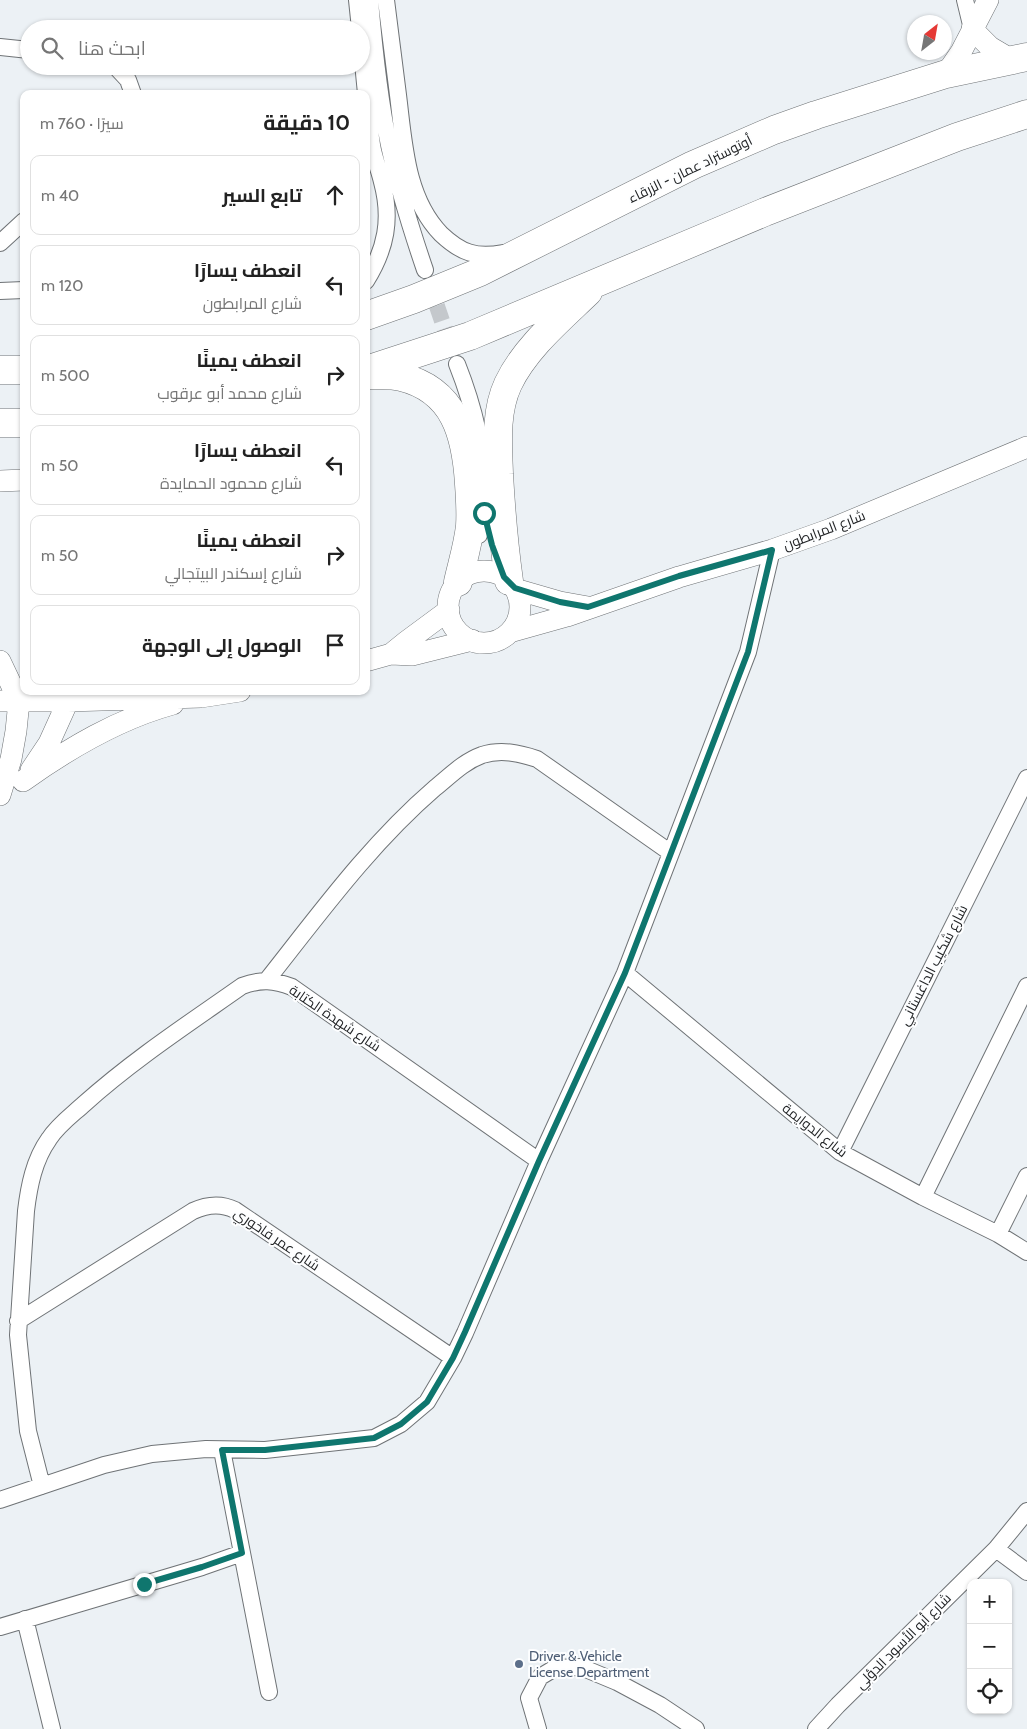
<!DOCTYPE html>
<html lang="ar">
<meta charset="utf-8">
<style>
:root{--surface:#fff;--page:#f6f6f6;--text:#222;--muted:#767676;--line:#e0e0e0}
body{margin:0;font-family:Cabin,Cairo,sans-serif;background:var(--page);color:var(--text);direction:rtl}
.controls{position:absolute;right:15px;bottom:15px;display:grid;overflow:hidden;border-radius:10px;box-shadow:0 1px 4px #0004}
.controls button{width:45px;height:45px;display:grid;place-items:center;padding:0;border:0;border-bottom:1px solid var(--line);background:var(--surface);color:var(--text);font:25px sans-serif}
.compass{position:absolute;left:907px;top:15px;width:45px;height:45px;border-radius:50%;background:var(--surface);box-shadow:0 1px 4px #0004;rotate:31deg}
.stop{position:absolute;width:15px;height:15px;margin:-11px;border:4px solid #0f766e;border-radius:50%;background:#fff}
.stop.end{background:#0f766e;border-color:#fff;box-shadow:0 1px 5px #0008}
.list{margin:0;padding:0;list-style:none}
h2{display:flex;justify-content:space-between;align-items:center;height:65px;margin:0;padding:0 20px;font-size:21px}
h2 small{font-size:16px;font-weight:400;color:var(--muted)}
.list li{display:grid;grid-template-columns:32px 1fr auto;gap:15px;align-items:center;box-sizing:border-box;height:80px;margin:0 10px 10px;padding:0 10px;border:1px solid var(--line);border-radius:10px}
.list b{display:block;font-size:19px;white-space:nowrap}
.list p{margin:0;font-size:16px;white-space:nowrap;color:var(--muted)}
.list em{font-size:16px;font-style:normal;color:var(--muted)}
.icon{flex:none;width:28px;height:28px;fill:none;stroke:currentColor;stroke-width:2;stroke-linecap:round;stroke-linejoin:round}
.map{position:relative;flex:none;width:1027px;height:1729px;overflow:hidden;direction:ltr}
.search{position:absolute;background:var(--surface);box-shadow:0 1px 4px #0004;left:20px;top:20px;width:350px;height:55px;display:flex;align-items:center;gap:12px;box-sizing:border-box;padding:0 18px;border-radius:28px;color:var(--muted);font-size:19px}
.panel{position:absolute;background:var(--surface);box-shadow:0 1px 4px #0004;left:20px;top:90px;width:350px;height:605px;border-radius:10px;direction:rtl}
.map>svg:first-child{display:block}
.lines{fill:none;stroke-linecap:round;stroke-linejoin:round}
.minor-tunnel{stroke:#c4c8cc;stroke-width:16;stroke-dasharray:16 8;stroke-linecap:butt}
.minor-casing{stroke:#6f7376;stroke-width:18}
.tertiary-casing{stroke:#6f7376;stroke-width:22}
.trunk-casing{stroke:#6f7376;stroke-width:29}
.minor{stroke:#fff;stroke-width:16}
.tertiary{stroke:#fff;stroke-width:21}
.trunk{stroke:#fff;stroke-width:28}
.route{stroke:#0f766e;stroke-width:6}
.service-dot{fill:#5c6f8a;stroke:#fdfeff;stroke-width:2}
.labels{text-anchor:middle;stroke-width:4;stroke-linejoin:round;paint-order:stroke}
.street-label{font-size:14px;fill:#222426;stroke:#fdfeff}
.service-label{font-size:14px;fill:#4e5e75;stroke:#fdfeff;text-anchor:start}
</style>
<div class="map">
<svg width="1027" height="1729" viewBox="0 0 1027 1729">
<rect width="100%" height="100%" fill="#ecf1f5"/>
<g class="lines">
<path class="minor-tunnel" d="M 429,283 L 452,350"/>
<defs>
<path id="minor" d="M 357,0 L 360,29
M 370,0 C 374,48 379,98 389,145 C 398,187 411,229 425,270
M 386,0 C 390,32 394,63 398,95 C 404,143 406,198 441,234 C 461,253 476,258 503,253
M 965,0 L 972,29
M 361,45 C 365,78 367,112 372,145 C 374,158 379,169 382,182 C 392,219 386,249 366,281
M 0,47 L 29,50
M 115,66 L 128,80 L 133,94
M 0,243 L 24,221
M 0,291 L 24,290
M 457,364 C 478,417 492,478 479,535
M 625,973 L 840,1152 L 923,1197 L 998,1234 L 1027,1252
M 267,980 C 320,913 370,844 435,788 C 450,776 463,762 482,755 C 501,749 519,753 537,759 L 671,853
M 840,1152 L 1027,778
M 923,1197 L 1027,986
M 998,1234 L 1027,1176
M 18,1321 L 193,1211 C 208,1204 221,1203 235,1210 L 453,1358
M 222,1450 L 269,1692
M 42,1486 L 28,1431 L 18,1335 L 26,1211 C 29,1186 34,1160 49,1139 C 58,1125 72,1115 84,1104 C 133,1060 188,1024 242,986 C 261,979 274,980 292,987 L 539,1161
M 0,1500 L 104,1465 L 152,1454 L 206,1449 L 265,1450 L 374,1438 L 401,1424 L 427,1402 L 453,1358 L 465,1333 L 539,1161 L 625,973 L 748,652 L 772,550
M 996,1549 L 1027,1572
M 25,1619 L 52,1729
M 0,1627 L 202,1567 L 242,1553
M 538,1729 L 529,1698 L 540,1677 L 555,1668 L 581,1667 L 617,1682 L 660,1705 L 696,1729
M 816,1729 L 838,1705 L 996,1549 L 1027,1511"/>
<path id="tertiary" d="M 972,29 L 990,47 L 1012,60
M 946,74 L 961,52 L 988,0
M 0,481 L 24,480
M448 607a36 36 0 1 1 72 0a36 36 0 1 1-72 0Z
M 515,589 L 560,602 L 588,607
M 510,632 L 567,616 L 679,577 L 772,550 L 831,529 L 1027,447
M 391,654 L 407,641 L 449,610
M 0,661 L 19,701 L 16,731 L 11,759 L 0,795
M 366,661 L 391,654 L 412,655 L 472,640
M 0,701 L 68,701 L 201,697 L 240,691
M 31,770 L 49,743 L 68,701
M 23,781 C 69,748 118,719 173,704"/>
<path id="trunk" d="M 366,316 L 414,299 L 480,272 L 693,165 L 774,130 L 816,115 L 946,74 L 1027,57
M 0,370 L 24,370
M 366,370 L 470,336 L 765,212 L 957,137 L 1027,114
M 366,375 C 377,376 390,374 401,377 C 455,390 466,435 469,484 C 470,498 471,512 470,526 C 468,545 462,564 458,582
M 0,423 L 24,423
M 509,581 C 504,545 501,510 499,474 C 498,444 495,412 508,384 C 525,348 560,319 588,292"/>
</defs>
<use href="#minor" class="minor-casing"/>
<use href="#tertiary" class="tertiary-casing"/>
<use href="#trunk" class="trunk-casing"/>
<use href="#minor" class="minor"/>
<use href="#tertiary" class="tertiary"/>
<use href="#trunk" class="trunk"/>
</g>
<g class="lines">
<path class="route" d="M 144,1584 L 202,1567 L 242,1553 L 222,1450 L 265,1450 L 374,1438 L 401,1424 L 427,1402 L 453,1358 L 465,1332 L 539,1161 L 625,973 L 748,652 L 772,550 L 679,576 L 588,607 L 560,602 L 515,588 L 504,577 L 492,545 L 484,513"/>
</g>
<circle class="service-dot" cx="519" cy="1664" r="5"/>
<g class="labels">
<g class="street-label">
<text transform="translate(690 169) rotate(-26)" y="5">أوتوستراد عمان - الزرقاء</text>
<text transform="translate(824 530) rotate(-21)" y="5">شارع المرابطون</text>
<text transform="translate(933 965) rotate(-63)" y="5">شارع شكيب الداغستاني</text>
<text transform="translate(335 1018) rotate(34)" y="5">شارع شهدة الكتابة</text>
<text transform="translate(815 1130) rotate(38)" y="5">شارع الدوايمة</text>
<text transform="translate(277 1239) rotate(34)" y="5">شارع عمر فاخوري</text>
<text transform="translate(903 1641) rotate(-45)" y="5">شارع أبو الأسود الدؤلي</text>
</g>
<g class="service-label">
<text x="529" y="1661">Driver &amp; Vehicle<tspan x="529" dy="16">License Department</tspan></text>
</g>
</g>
</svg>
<div class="controls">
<button>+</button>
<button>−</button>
<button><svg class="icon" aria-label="locate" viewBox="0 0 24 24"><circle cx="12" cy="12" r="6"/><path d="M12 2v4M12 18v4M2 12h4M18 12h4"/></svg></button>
</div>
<svg class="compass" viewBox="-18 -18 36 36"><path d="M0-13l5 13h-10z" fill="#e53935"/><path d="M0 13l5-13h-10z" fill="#767676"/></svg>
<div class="stop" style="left:484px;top:513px"></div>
<div class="stop end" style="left:144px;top:1584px"></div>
<div class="search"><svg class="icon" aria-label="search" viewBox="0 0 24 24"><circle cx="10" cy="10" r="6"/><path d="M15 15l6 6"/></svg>ابحث هنا</div>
<section class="panel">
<h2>10 دقيقة<small>سيرًا · 760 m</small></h2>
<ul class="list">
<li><svg class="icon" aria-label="ahead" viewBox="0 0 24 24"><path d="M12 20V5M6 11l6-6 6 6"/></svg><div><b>تابع السير</b></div><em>40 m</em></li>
<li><svg class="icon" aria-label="left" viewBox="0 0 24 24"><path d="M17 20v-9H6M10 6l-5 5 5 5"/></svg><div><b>انعطف يسارًا</b><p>شارع المرابطون</p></div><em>120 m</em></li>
<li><svg class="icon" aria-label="right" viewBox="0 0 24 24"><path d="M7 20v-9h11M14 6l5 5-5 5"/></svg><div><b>انعطف يمينًا</b><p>شارع محمد أبو عرقوب</p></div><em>500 m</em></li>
<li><svg class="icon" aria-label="left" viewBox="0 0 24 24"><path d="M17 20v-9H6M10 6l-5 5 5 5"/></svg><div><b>انعطف يسارًا</b><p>شارع محمود الحمايدة</p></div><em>50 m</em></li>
<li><svg class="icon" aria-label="right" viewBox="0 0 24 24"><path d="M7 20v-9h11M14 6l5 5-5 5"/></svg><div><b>انعطف يمينًا</b><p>شارع إسكندر البيتجالي</p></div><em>50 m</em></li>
<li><svg class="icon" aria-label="arrive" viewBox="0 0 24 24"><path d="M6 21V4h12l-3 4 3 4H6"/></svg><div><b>الوصول إلى الوجهة</b></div></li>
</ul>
</section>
</div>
